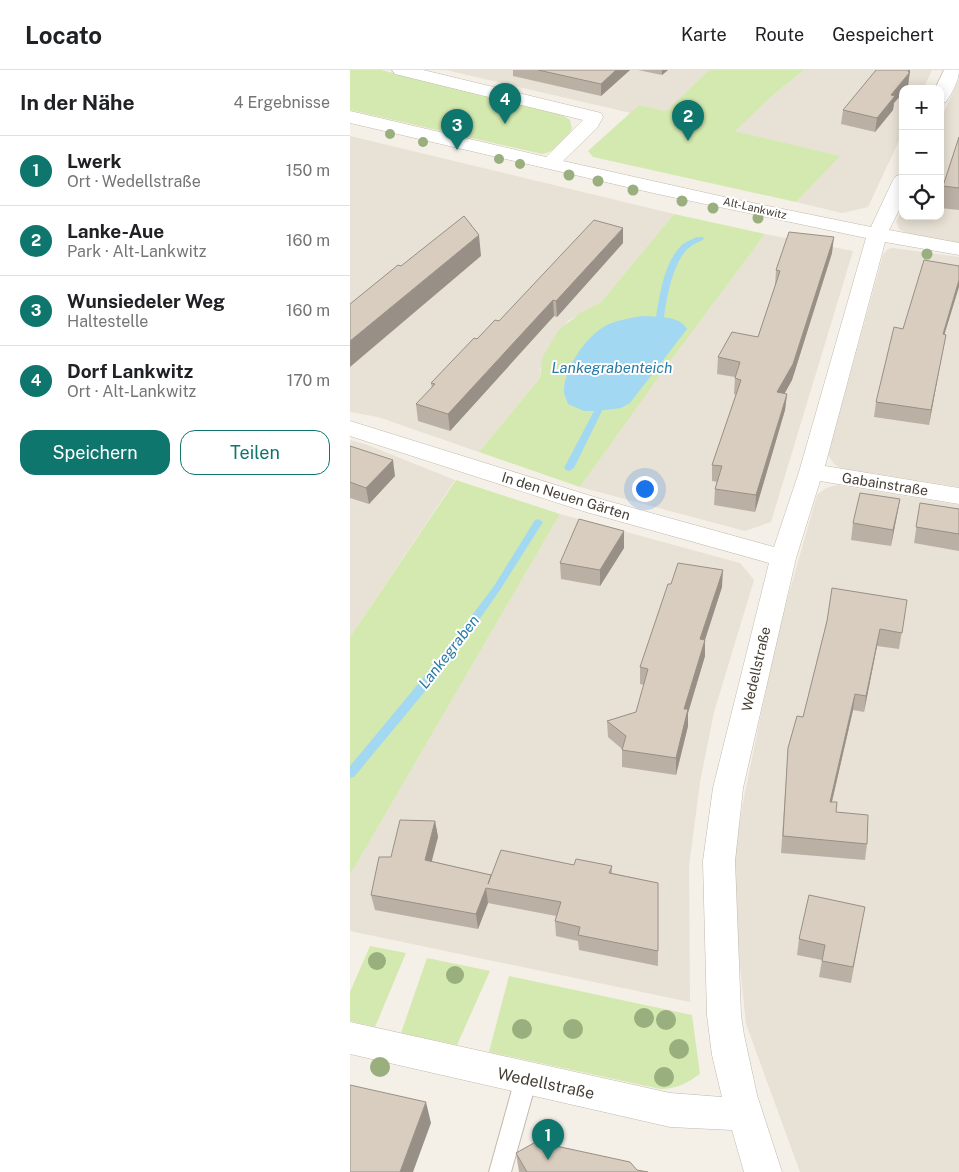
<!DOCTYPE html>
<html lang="de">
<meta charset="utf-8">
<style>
:root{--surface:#fff;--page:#f6f6f6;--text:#202124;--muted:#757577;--line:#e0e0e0;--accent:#0f766e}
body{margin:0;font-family:"Public Sans",sans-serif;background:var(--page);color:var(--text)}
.controls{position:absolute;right:15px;top:15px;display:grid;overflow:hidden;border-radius:10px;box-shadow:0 2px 12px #0003}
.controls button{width:45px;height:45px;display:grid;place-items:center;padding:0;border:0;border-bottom:1px solid var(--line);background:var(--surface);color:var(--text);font:25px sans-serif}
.you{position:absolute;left:294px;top:418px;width:18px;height:18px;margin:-12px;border:4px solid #fff;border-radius:50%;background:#1a73e8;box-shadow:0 0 0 8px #1a73e833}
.badge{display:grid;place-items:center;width:32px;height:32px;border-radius:50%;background:var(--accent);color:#fff;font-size:16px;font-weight:700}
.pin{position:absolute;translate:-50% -41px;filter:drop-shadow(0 1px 2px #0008)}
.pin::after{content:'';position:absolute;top:26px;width:18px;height:15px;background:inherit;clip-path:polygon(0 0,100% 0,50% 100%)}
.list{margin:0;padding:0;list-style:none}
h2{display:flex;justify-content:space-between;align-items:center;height:65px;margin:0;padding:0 20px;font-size:21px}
h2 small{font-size:16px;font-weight:400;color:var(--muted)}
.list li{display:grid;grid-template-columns:32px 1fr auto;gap:15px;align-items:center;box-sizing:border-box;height:70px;padding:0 20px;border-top:1px solid var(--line)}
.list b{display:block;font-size:19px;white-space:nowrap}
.list p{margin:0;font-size:16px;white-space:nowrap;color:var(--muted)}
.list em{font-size:16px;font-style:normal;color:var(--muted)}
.actions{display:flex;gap:10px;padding:15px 20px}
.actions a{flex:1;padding:11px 0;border:1px solid var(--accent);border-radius:15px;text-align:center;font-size:18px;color:var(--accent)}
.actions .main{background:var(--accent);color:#fff}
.icon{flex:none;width:28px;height:28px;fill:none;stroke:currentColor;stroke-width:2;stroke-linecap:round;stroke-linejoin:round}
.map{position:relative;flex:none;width:609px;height:1102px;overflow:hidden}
header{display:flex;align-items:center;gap:30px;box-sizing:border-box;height:70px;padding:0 25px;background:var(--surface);border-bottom:1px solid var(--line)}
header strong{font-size:24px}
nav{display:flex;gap:28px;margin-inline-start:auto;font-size:18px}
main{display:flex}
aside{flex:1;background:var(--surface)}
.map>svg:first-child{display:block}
.residential{fill:#e8e1d5}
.green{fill:#d4e9af}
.water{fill:#a2d8f2}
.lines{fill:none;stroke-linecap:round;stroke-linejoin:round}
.stream{fill:#a2d8f2;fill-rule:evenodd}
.lane-casing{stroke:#c3b9ac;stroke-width:2}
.street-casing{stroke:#c3b9ac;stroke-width:1}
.lane{fill:#fff;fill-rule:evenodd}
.street{fill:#fff;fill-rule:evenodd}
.tree{fill:#99af7e}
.wall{fill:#bbb0a4}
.shaded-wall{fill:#989086}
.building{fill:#d9cdbf;stroke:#989086}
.labels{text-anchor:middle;stroke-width:4;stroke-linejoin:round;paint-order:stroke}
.far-street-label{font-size:11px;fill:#473f36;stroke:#fff}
.street-label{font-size:14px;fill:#473f36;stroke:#fff}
.water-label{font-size:15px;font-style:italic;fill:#297ba6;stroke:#fff}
.near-street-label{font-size:16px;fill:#473f36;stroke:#fff}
</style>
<header>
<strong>Locato</strong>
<nav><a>Karte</a><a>Route</a><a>Gespeichert</a></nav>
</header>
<main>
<aside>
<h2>In der Nähe<small>4 Ergebnisse</small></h2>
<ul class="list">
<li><span class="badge">1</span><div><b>Lwerk</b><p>Ort · Wedellstraße</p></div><em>150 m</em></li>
<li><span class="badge">2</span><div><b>Lanke-Aue</b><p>Park · Alt-Lankwitz</p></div><em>160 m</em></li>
<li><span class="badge">3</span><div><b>Wunsiedeler Weg</b><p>Haltestelle</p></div><em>160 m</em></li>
<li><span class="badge">4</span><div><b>Dorf Lankwitz</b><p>Ort · Alt-Lankwitz</p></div><em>170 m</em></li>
</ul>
<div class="actions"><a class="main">Speichern</a><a>Teilen</a></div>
</aside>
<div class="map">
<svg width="609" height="1102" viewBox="0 0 609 1102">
<rect width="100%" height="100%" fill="#f4efe7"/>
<path class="residential" d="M 96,0 L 359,0 L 316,41 L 289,35 L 281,43 Z
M 454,0 L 582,0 L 573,19 L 553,19 L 553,62 L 518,137 L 492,143 L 446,132 L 489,86 L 384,61 L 422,26 Z
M 609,9 L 609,173 L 560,165 L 550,160 L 546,152 L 553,137 L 553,146 L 590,146 L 590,51 Z
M 0,66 L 324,144 L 251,232 L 218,251 L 190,299 L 190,308 L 129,382 L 28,347 L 0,342 Z
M 415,164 L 503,181 L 421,452 L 395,461 L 230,417 L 313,301 Z
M 543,178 L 609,187 L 609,417 L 490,398 L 484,394 L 478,385 L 533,185 L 538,179 Z
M 0,370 L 15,374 L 105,410 L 0,567 Z
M 487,415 L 609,435 L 609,1102 L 450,1102 L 396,954 L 386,857 L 384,791 L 393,732 L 428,562 L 467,425 L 476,418 Z
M 210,444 L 390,493 L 404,510 L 364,642 L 350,712 L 339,796 L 340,932 L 0,861 L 0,805 Z"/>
<path class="green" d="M 0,0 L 31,0 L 206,41 L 220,50 L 222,59 C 217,69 203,83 192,84 L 0,40 Z
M 359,0 L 454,0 L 422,26 L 385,61 L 490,86 L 446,132 L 243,87 L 238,81 L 289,35 L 316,41 Z
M 324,144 L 415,164 L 313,301 L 230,417 L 129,382 L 190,308 L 192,288 L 208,261 L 230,243 L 251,232 Z
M 106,410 L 210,444 L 0,805 L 0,567 Z
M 20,876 L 56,883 L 25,957 L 0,951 L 0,922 Z
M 77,888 L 140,901 L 107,975 L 51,963 Z
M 159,906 L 342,945 L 350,1004 C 337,1013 326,1019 310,1019 L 139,982 Z"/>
<path class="water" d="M 292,246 C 307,247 329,245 337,259 L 280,333 L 271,338 L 248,341 L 234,341 L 218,334 C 217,331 215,326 214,323 C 213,299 237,265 257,255 C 268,250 280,248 292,246 Z"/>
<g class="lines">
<path class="stream" d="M 347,167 L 353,167 L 354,169 C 350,172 344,173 340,177 C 323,190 317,227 314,247 L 313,249 L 307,249 L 306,247 C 310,224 314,191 333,174 C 337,171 343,169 347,167 Z
M 248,338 L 252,341 L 224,398 L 219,401 L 216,400 L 214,398 L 244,341 Z
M 188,449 L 193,452 L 150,520 L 101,590 L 4,707 L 0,708 L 0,696 L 93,584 L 144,516 L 185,450 Z"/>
<defs>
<path id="lane" d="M 176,999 L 183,1002 L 187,1009 L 161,1102 L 139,1102 L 165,1009 L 169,1002 Z"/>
<path id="street" d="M 42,0 L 73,0 L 251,43 L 253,47 L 247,58 L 213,91 L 379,128 L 521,157 L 543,110 L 546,106 L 553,104 L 553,132 L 539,160 L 609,173 L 609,185 L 535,172 L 475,396 L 609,418 L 609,434 L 470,411 L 446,488 L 393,718 L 385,791 L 391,945 L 394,965 L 407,1025 L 432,1102 L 394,1102 L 382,1060 L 320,1057 L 0,984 L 0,952 L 320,1023 L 372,1027 L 362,985 L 357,945 L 353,791 L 363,718 L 419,493 L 236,442 L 0,366 L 0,351 L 254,430 L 424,477 L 449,402 L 516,168 L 303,123 L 0,53 L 0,41 L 196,87 L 233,50 L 45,4 Z
M 594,0 L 609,0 C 609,11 602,23 596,32 L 590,33 L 590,19 L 585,19 Z"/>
</defs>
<use href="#lane" class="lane-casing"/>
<use href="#street" class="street-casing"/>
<use href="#lane" class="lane"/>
<use href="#street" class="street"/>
</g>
<g class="tree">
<circle cx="40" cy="64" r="5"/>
<circle cx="73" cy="72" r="5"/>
<circle cx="149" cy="89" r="5"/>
<circle cx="170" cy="94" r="5"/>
<circle cx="219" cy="105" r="5.5"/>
<circle cx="248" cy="111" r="5.5"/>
<circle cx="283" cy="120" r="5.5"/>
<circle cx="332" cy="131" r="5.5"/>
<circle cx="363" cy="138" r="5.5"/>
<circle cx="408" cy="148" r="5.5"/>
<circle cx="577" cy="184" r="5.5"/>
<circle cx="27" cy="891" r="9"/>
<circle cx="105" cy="905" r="9"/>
<circle cx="294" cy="948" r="10"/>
<circle cx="316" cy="950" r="10"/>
<circle cx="172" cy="959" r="10"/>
<circle cx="223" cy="959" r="10"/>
<circle cx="329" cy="979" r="10"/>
<circle cx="30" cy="997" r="10"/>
<circle cx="314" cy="1007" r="10"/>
</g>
<path class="wall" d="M 163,0 L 280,0 L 251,26 L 163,6 Z
M 288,0 L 318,0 L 312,5 Z
M 560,0 L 558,16 L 556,19 L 553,19 L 544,33 L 543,40 L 525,62 L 491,54 L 493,40 Z
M 609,67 L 609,140 L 590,138 L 593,116 Z
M 273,173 L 207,247 L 204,246 L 100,361 L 68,351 L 66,334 L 82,318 L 81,313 L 127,269 L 149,251 Z
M 482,183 L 442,310 L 434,324 L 437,324 L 435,340 L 405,442 L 364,435 L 365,419 L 367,412 L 362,411 L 362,395 L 386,325 L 384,324 L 385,307 L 367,304 L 368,287 L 408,267 L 425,216 L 426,200 Z
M 595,264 L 596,265 L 593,279 L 579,355 L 524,347 L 526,332 Z
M 0,376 L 45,406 L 19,434 L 0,428 Z
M 550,429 L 547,445 L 541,476 L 501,470 L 503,453 Z
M 570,433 L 609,439 L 609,481 L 564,473 Z
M 274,478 L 250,516 L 211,509 L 210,493 Z
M 372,517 L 355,570 L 355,586 L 338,643 L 338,656 L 326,705 L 272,697 L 272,679 L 258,667 L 257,651 L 286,642 L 294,615 L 290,614 L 290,597 Z
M 557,530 L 549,579 L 527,576 L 514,642 L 503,640 L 482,732 L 486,742 L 517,774 L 515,790 L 431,783 L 438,678 L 453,647 L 477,551 Z
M 85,751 L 88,767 L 81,791 L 141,805 L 224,795 L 262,796 L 262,803 L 308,813 L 308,896 L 229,880 L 228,871 L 206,866 L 205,851 L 206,846 L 138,833 L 128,859 L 25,840 L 21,825 L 41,787 Z
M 512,853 L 501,913 L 469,907 L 472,890 L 447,885 L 449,869 Z
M 206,1076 L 287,1100 L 298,1102 L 169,1102 L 166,1083 Z"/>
<path class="shaded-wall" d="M 266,0 L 280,0 L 251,26 L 251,14 Z
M 312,0 L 318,0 L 312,5 Z
M 559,0 L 560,0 L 558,16 L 556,19 L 553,19 L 553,23 L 544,33 L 543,40 L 525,62 L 527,48 L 541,25 Z
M 273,158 L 273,173 L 207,247 L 206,231 Z
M 129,165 L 131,186 L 0,297 L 0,271 Z
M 484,167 L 482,183 L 442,310 L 426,339 L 427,322 Z
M 609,210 L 609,217 L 590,279 L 593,264 Z
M 203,230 L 204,246 L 100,361 L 98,344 Z
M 596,265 L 593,279 L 579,355 L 581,340 Z
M 437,324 L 435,340 L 405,442 L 406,425 Z
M 43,390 L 45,406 L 19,434 L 16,418 Z
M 550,429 L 547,445 L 541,476 L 543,460 Z
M 274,461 L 274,478 L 250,516 L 250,500 Z
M 373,500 L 372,517 L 350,585 L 350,569 Z
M 530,559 L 527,576 L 514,642 L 516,626 Z
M 355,570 L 355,586 L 338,643 L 338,656 L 326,705 L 326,688 L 334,639 Z
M 505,624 L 503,640 L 478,748 L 480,732 Z
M 85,751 L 88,767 L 78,806 L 75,790 Z
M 136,818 L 138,833 L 128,859 L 126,844 Z
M 76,1032 L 81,1053 L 63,1102 L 50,1102 Z"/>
<path class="building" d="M 188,0 L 266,0 L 251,14 Z
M 526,0 L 559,0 L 558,2 L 560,2 L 541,25 L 545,26 L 527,48 L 493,40 Z
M 609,67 L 609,118 L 593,116 Z
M 114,146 L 129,165 L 0,271 L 0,234 L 48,195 L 51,196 Z
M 244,150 L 273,158 L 206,231 L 203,230 L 98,344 L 66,334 L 85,314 L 81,313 L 124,268 L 127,269 L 145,250 L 149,251 Z
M 439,162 L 484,167 L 443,294 L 427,322 L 437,324 L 406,425 L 365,419 L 372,396 L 362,395 L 391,310 L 385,308 L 390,292 L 368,287 L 382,262 L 408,267 L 430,201 L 426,200 Z
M 574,190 L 609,196 L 609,210 L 593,264 L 596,265 L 581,340 L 526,332 L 544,257 L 553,259 Z
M 0,376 L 43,390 L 16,418 L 0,412 Z
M 510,423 L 550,429 L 543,460 L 503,453 Z
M 570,433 L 609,439 L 609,464 L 566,457 Z
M 229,449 L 274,461 L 250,500 L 210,493 Z
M 328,493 L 373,500 L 350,569 L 355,570 L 334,639 L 338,639 L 326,688 L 272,680 L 276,666 L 257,651 L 286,642 L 298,599 L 290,597 L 318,514 L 321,514 Z
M 482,518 L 557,530 L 552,563 L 530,559 L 516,626 L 505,624 L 480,732 L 487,732 L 486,742 L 518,745 L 517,774 L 433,766 L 438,678 L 447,646 L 453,647 L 477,551 Z
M 50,750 L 85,751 L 75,790 L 141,805 L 138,814 L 151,780 L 224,795 L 226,789 L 262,796 L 259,803 L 308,813 L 308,881 L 228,865 L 230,857 L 205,851 L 211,832 L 136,818 L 126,844 L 21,825 L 29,787 L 41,787 Z
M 459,825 L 515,837 L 503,897 L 472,891 L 475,875 L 449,869 Z
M 0,1015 L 76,1032 L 50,1102 L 0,1102 Z
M 200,1064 L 206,1076 L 280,1092 L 287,1100 L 298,1102 L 177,1102 L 166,1083 Z"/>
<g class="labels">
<g class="far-street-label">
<text transform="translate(405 138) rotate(13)" y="4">Alt-Lankwitz</text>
</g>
<g class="street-label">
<text transform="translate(535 414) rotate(9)" y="5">Gabainstraße</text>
<text transform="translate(216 426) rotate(17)" y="5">In den Neuen Gärten</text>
<text transform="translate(406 599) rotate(-77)" y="5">Wedellstraße</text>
</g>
<g class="water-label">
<text x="262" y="303">Lankegrabenteich</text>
<text transform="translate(99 582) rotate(-52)" y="5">Lankegraben</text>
</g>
<g class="near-street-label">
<text transform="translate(196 1013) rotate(12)" y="6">Wedellstraße</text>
</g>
</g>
</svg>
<div class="controls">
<button>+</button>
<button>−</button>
<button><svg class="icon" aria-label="locate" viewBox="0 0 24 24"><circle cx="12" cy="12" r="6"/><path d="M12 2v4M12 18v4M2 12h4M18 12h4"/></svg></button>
</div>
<div class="you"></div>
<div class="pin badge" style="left:198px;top:1090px">1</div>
<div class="pin badge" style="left:338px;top:71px">2</div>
<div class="pin badge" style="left:107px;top:80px">3</div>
<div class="pin badge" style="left:155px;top:54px">4</div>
</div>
</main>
